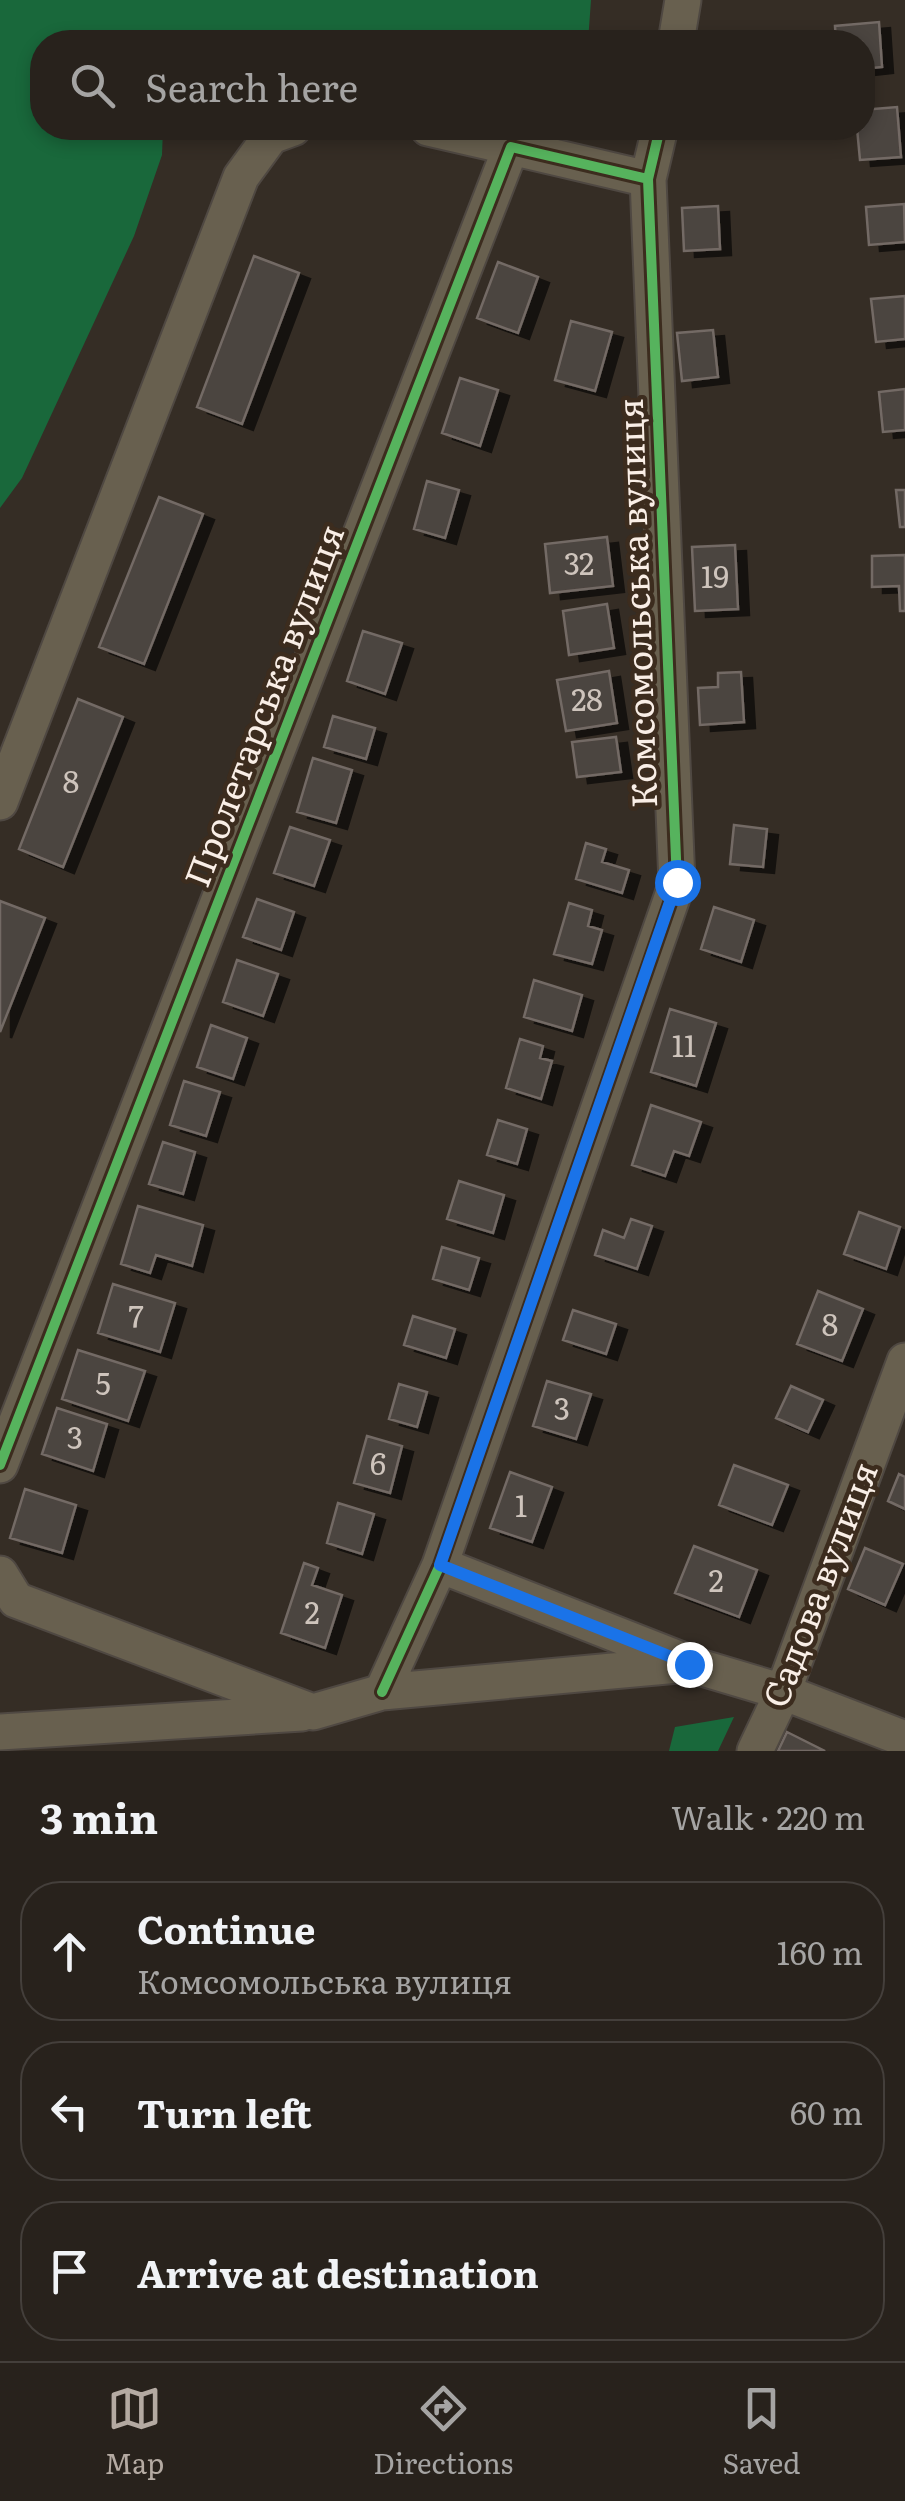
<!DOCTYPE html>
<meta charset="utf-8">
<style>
:root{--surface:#28221c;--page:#342f29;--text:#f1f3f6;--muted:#a5a4a3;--line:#443f3b;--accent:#b4aaa2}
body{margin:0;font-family:Literata,serif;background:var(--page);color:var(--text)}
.stop{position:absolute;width:30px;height:30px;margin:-22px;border:8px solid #1a73e8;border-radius:50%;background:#fff}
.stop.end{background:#1a73e8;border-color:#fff;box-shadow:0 2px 10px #0008}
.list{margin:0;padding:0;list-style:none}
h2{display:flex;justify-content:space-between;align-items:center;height:130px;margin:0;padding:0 40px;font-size:42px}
h2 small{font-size:32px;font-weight:400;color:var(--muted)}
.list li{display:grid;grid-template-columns:65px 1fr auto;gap:30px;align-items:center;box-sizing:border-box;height:140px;margin:0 20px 20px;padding:0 20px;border:2px solid var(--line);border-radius:40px}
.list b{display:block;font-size:38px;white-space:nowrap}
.list p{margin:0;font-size:32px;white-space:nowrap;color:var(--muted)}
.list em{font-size:32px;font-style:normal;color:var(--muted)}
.icon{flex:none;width:55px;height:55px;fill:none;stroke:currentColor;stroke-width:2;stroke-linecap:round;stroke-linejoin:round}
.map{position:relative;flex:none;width:905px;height:1751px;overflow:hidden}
.search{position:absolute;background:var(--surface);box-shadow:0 5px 15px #0003;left:30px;right:30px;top:30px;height:110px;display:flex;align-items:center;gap:25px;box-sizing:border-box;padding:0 35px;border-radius:40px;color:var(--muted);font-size:38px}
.sheet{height:610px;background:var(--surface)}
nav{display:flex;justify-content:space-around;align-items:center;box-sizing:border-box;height:140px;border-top:2px solid var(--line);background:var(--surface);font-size:28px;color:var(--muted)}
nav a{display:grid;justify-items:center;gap:5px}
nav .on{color:var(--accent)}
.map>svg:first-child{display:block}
.forest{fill:#19683b}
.building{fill:#4c443f;stroke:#736a65;stroke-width:2.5;filter:url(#shadow)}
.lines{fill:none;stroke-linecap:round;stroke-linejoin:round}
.minor-casing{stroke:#4f4842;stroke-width:39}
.minor{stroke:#68604f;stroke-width:35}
.cycleway-casing{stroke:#3c2c1e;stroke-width:16}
.cycleway{stroke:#56b35d;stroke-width:10}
.route{stroke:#1a73e8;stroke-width:12}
.labels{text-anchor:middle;stroke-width:9;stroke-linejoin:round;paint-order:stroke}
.number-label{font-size:30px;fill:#cec4bc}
.street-label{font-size:35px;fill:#f9eee6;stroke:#3c2c1e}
</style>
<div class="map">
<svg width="905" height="1751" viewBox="0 0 905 1751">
<defs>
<filter id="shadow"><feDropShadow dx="11" dy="6" stdDeviation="0" flood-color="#0009"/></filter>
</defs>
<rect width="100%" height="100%" fill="#352d25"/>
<path class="forest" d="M 0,0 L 591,0 L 588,42 L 42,42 L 42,128 L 163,128 L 162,155 L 134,236 L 22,478 L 0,508 Z
M 734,1717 L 718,1751 L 669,1751 L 675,1727 Z"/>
<path class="building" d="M 879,22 L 882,67 L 862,69 L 862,42 L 836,42 L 835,26 Z
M 897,107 L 901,157 L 860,160 L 857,128 L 862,128 L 862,110 Z
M 904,204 L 905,242 L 869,245 L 866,207 Z
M 718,206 L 720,249 L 684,251 L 682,208 Z
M 254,256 L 299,273 L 242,424 L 197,407 Z
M 498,262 L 538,277 L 518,333 L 477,318 Z
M 905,296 L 905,339 L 876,342 L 871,299 Z
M 571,321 L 612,332 L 595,391 L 555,380 Z
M 713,330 L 718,377 L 682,381 L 677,333 Z
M 460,378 L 498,390 L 480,446 L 442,433 Z
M 905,389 L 905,430 L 883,432 L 879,392 Z
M 427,481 L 459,490 L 445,538 L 414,529 Z
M 896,490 L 905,490 L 905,527 L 900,527 Z
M 159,497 L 203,514 L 144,664 L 99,647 Z
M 607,537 L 613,586 L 550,593 L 545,544 Z
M 735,545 L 738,609 L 695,611 L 692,547 Z
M 905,555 L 905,611 L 900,611 L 899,586 L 872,587 L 872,556 Z
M 607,604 L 614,648 L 569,655 L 563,611 Z
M 363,631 L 402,643 L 385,694 L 347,681 Z
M 609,671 L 617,723 L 566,731 L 557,680 Z
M 741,672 L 744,722 L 700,725 L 698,688 L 718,687 L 718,673 Z
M 78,699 L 123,717 L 63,867 L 19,849 Z
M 333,716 L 375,728 L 366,759 L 324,747 Z
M 616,737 L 621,772 L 577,777 L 572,742 Z
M 313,758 L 352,770 L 336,823 L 297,812 Z
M 734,825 L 767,829 L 763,867 L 730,864 Z
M 290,827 L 330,840 L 314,886 L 274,873 Z
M 586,843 L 606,849 L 602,862 L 629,870 L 622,893 L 576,879 Z
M 257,899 L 294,912 L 281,950 L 243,937 Z
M 0,901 L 45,918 L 0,1032 Z
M 569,903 L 592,910 L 588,926 L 602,930 L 592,964 L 554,954 Z
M 714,907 L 754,920 L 741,962 L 701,949 Z
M 237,960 L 278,974 L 263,1016 L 223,1002 Z
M 534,980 L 582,995 L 572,1031 L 524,1017 Z
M 670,1009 L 716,1023 L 696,1086 L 651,1072 Z
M 211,1025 L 247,1038 L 233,1079 L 197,1067 Z
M 520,1039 L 543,1046 L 540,1058 L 552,1061 L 541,1099 L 506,1088 Z
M 184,1081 L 220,1092 L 206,1136 L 170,1125 Z
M 651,1105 L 701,1122 L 689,1156 L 674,1151 L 665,1176 L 632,1165 Z
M 498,1120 L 527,1129 L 517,1164 L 487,1155 Z
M 163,1142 L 195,1152 L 183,1194 L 149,1184 Z
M 459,1181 L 504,1195 L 493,1233 L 447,1219 Z
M 138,1206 L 203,1225 L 192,1266 L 156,1255 L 150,1273 L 121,1264 Z
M 859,1212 L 900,1227 L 886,1269 L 844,1254 Z
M 631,1219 L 652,1226 L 637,1269 L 595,1255 L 603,1230 L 624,1238 Z
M 442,1247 L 479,1258 L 469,1290 L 433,1279 Z
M 113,1284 L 175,1303 L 160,1352 L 98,1333 Z
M 818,1291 L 863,1309 L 842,1361 L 797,1344 Z
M 573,1310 L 616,1324 L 606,1354 L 563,1340 Z
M 413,1316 L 455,1329 L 446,1358 L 404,1345 Z
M 78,1350 L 145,1371 L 128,1421 L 62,1399 Z
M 547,1381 L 591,1394 L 576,1439 L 533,1426 Z
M 399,1384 L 427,1392 L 417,1427 L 389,1419 Z
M 791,1386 L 823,1400 L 808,1432 L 776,1418 Z
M 57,1408 L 107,1424 L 93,1471 L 42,1454 Z
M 367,1436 L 402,1446 L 390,1493 L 354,1483 Z
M 734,1465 L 788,1485 L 772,1525 L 719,1505 Z
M 510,1472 L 552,1487 L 532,1542 L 490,1528 Z
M 899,1474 L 905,1477 L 905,1509 L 888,1501 Z
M 25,1489 L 76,1505 L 62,1553 L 10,1538 Z
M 338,1503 L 374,1514 L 362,1554 L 327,1543 Z
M 694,1546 L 757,1570 L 739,1617 L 675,1593 Z
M 865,1548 L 903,1564 L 885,1605 L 848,1589 Z
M 304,1563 L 318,1568 L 312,1585 L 342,1595 L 325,1648 L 281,1633 Z
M 787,1732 L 825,1751 L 778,1751 Z"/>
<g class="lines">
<defs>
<path id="minor" d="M 676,42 L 683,0
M 428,128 L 511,147
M 0,802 L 241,177 L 271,136 L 293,128
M 0,1465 L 511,147 L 648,179 L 660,128
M 440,1565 L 684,1661
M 0,1574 L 16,1600 L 313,1712 L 382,1692 L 689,1664 L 783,1692 L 905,1739
M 382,1692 L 440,1565 L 677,883 L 648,179
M 0,1732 L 302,1713
M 755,1751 L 783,1692 L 905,1361"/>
</defs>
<use href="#minor" class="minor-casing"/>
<use href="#minor" class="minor"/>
<defs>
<path id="cycleway" d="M 0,1465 L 511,147 L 648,179 L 660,128
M 382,1692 L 440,1565 L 677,883 L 648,179"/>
</defs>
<use href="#cycleway" class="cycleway-casing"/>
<use href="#cycleway" class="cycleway"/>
</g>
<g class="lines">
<path class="route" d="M 677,882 L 440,1565 L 689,1664"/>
</g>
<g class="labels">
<g class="number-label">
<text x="579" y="575">32</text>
<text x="715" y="588">19</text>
<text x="587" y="711">28</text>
<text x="71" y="793">8</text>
<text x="684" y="1057">11</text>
<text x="136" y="1328">7</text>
<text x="830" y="1336">8</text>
<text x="103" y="1395">5</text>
<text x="562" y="1420">3</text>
<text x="75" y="1449">3</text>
<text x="378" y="1475">6</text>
<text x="521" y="1517">1</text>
<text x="716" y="1592">2</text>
<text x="312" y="1624">2</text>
</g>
<g class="street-label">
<text transform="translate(638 603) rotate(-92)" y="12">Комсомольська вулиця</text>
<text transform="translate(265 706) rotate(-69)" y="12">Пролетарська вулиця</text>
<text transform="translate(821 1585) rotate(-69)" y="12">Садова вулиця</text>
</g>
</g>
</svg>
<div class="stop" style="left:677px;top:882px"></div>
<div class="stop end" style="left:689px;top:1664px"></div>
<div class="search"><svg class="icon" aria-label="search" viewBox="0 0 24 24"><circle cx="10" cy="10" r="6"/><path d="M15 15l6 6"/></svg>Search here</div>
</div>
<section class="sheet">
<h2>3 min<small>Walk · 220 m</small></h2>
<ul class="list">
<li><svg class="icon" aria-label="ahead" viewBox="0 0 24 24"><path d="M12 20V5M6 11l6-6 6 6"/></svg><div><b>Continue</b><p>Комсомольська вулиця</p></div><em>160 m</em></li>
<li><svg class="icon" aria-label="left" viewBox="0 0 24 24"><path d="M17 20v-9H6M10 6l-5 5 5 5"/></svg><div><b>Turn left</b></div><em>60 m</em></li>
<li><svg class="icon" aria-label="arrive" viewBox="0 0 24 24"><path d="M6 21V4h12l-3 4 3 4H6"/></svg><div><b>Arrive at destination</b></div></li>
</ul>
</section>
<nav>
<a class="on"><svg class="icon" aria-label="map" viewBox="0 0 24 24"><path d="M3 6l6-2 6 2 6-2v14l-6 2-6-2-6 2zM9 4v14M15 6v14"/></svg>Map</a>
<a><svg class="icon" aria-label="directions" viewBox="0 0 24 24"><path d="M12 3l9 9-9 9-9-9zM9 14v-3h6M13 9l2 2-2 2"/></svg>Directions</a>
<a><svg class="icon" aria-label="saved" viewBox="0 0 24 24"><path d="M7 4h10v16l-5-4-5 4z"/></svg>Saved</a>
</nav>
